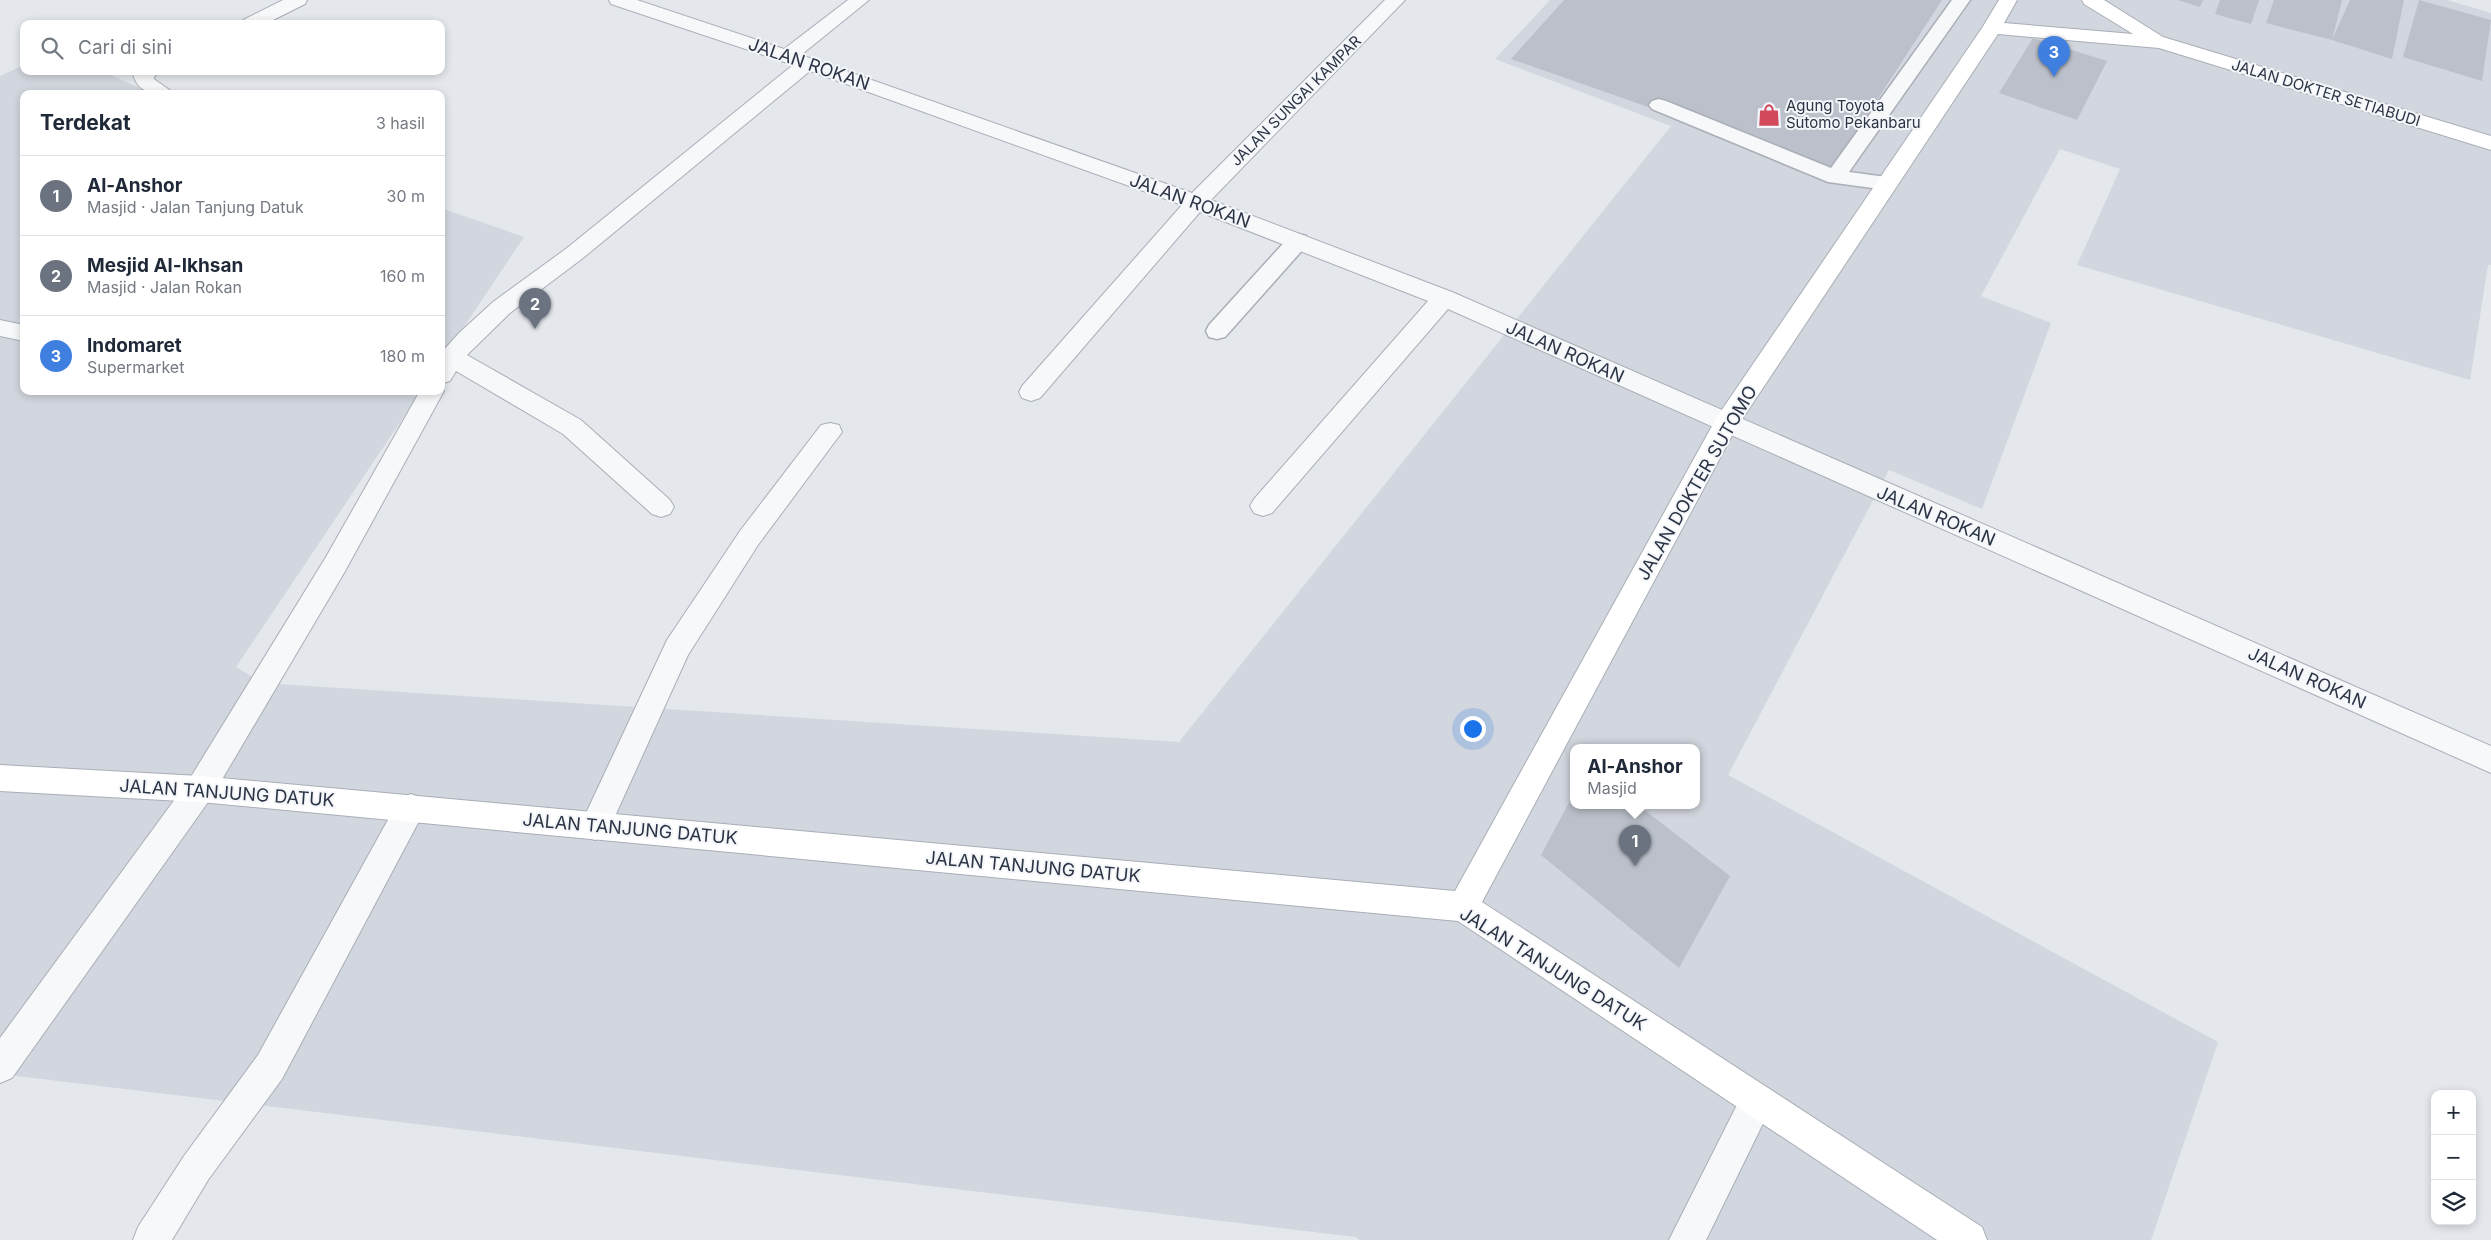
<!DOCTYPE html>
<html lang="id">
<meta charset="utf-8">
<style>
:root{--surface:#fff;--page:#f6f6f7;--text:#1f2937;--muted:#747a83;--line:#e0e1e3;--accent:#2563eb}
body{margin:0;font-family:Inter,sans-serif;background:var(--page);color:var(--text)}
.controls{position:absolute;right:15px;bottom:15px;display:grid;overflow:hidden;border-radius:10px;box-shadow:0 2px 8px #0003}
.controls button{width:45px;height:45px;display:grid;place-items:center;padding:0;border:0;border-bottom:1px solid var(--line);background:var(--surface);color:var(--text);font:25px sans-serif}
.you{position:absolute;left:1472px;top:728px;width:18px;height:18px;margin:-12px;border:4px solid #fff;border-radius:50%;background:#1a73e8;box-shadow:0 0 0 8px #1a73e833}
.badge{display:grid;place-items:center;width:32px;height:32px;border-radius:50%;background:var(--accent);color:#fff;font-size:16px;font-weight:700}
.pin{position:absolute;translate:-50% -41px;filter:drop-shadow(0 1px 2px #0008)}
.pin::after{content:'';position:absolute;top:26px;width:18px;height:15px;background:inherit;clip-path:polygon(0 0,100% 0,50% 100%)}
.popup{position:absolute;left:1570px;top:744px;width:130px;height:65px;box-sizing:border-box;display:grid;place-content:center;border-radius:10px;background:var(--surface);filter:drop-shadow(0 1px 4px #0005);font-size:16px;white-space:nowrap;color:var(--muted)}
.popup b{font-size:19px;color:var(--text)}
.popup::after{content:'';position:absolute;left:50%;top:100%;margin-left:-10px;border:10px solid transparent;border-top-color:var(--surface)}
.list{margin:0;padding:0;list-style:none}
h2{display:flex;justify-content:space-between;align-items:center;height:65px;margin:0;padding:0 20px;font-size:21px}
h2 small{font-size:16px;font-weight:400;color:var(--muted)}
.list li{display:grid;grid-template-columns:32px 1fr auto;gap:15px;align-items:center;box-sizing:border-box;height:80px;padding:0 20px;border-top:1px solid var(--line)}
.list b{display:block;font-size:19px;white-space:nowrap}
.list p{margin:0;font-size:16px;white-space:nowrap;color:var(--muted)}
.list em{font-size:16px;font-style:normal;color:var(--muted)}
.icon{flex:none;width:28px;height:28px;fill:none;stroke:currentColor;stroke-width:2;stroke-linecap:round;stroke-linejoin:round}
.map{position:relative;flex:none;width:2491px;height:1240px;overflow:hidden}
.search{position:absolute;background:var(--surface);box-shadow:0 2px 8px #0003;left:20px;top:20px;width:425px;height:55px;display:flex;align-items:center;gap:12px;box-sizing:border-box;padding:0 18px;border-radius:10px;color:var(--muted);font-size:19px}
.panel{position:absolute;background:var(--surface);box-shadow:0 2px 8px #0003;left:20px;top:90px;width:425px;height:305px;border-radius:10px}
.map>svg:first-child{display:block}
.built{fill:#d2d6de;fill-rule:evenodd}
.building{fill:#bbc0ca}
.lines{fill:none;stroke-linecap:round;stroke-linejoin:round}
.lane-casing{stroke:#a9aeb7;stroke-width:3}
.street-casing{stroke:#a9aeb7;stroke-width:2}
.secondary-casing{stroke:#a9aeb7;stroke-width:2}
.lane{fill:#f7f8fa;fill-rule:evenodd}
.street{fill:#f7f8fa;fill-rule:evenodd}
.secondary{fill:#fff;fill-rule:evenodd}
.labels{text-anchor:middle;stroke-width:4;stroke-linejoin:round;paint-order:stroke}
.far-street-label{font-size:15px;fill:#2b3445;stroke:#f4f6f9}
.far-poi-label{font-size:15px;fill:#2b3445;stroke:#f4f6f9;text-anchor:start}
.street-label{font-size:18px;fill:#2b3445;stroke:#f4f6f9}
</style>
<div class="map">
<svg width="2491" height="1240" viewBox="0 0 2491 1240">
<rect width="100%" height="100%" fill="#e4e7ec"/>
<path class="built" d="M 1550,0 L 2447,0 L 2491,13 L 2491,265 L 2488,265 L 2470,380 L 2077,265 L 2120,169 L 2060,149 L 1981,296 L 2051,323 L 1982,509 L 1889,470 L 1728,775 L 2218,1042 L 2151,1240 L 1360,1240 L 1355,1237 L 0,1074 L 0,76 L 24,65 L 24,71 L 102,71 L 153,94 L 24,94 L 24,391 L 421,391 L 236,667 L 263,683 L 1179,742 L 1671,126 L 1495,59 ZM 1574,747 L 1696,747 L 1696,805 L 1574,805 Z
M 441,208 L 524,237 L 441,361 Z"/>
<path class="building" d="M 1564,0 L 1942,0 L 1831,171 L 1511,59 Z
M 2178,0 L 2203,0 L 2200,7 Z
M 2220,0 L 2259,0 L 2251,24 L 2215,14 Z
M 2274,0 L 2342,0 L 2332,40 L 2266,23 Z
M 2350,0 L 2404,0 L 2392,59 L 2332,40 Z
M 2419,0 L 2491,20 L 2482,81 L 2403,57 Z
M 2033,38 L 2107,61 L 2077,120 L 1999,93 Z
M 1574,793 L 1574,805 L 1638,805 L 1730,876 L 1679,968 L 1541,855 Z"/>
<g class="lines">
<defs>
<path id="lane" d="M 1952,0 L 1970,0 L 1849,172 L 1894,178 L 1897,183 L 1894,188 L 1887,190 L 1828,182 L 1652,109 L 1649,105 L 1652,101 L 1659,99 L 1666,101 L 1831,168 Z
M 1298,234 L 1306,236 L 1309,241 L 1306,246 L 1225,337 L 1217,339 L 1209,337 L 1206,331 L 1209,325 L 1290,236 Z"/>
<path id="street" d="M 283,0 L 307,0 L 305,4 L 265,24 L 241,24 L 243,20 Z
M 609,0 L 637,0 L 784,49 L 848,0 L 869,0 L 801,55 L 1192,193 L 1385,0 L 1405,0 L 1211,200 L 1452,292 L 2491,746 L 2491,773 L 1448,309 L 1272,513 L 1263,516 L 1254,513 L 1250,506 L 1254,499 L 1428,301 L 1200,212 L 1040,398 L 1031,401 L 1022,398 L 1019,392 L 1022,386 L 1182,205 L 810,71 L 583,258 L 510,313 L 467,355 L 581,420 L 670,500 L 674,507 L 670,514 L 661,517 L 652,514 L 563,434 L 456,371 L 450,381 L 441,384 L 441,353 L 460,332 L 493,302 L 567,248 L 793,65 L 611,4 Z
M 135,71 L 160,71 L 154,77 L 154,79 L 175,94 C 157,94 138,95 133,74 Z
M 0,320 L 24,325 L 24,341 L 0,336 Z
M 441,386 L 444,391 L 344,573 L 211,798 L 12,1078 L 0,1083 L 0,1038 L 189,780 L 326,557 L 420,391 L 441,391 Z
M 830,423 L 839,425 L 842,432 L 758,545 L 688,655 L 606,836 L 595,840 L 584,836 L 580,826 L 667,640 L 740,531 L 821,425 Z
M 411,794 L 422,798 L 426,808 L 282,1079 L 208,1180 L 172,1240 L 133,1240 L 138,1227 L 184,1156 L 258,1055 L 400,798 Z
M 1757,1084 L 1769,1089 L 1774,1101 L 1706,1240 L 1669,1240 L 1745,1089 Z"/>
<path id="secondary" d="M 1999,0 L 2017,0 L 2004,23 L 2133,34 L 2084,4 L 2082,0 L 2104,0 L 2163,37 L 2491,136 L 2491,150 L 2159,48 L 1998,34 L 1735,430 L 1482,902 L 1982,1227 L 1987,1240 L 1937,1240 L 1458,921 L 200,802 L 0,791 L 0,765 L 200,776 L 1455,891 L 1717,417 L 1982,28 Z"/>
</defs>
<use href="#lane" class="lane-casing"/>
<use href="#street" class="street-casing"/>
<use href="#secondary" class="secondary-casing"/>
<use href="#lane" class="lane"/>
<use href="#street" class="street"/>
<use href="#secondary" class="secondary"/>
</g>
<defs>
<symbol id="shop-bare" viewBox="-9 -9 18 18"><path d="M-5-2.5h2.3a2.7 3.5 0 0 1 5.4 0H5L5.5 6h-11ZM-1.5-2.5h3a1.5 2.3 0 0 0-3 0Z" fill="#d1495b" stroke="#f4f6f9" stroke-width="2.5" paint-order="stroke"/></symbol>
</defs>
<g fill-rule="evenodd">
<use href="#shop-bare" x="1753" y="99" width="32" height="32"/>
</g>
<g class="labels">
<g class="far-street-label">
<text transform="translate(2326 93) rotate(17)" y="5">JALAN DOKTER SETIABUDI</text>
<text transform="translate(1296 101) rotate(-45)" y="5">JALAN SUNGAI KAMPAR</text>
</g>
<g class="far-poi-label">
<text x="1786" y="111">Agung Toyota<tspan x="1786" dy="17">Sutomo Pekanbaru</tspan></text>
</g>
<g class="street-label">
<text transform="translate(809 64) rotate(19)" y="6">JALAN ROKAN</text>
<text transform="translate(1190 201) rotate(20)" y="6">JALAN ROKAN</text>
<text transform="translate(1565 352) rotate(24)" y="6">JALAN ROKAN</text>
<text transform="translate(1697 483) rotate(-60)" y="6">JALAN DOKTER SUTOMO</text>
<text transform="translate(1936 516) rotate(23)" y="6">JALAN ROKAN</text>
<text transform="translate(2307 678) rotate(24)" y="6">JALAN ROKAN</text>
<text transform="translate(227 793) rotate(4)" y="6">JALAN TANJUNG DATUK</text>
<text transform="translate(630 829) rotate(5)" y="6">JALAN TANJUNG DATUK</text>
<text transform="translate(1033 867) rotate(5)" y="6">JALAN TANJUNG DATUK</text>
<text transform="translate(1553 969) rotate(32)" y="6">JALAN TANJUNG DATUK</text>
</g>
</g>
</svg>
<div class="controls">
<button>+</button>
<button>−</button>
<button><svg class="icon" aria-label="layers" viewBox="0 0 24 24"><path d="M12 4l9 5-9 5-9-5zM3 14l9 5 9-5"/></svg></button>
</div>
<div class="you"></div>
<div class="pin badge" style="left:1635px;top:866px;background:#6b7280">1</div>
<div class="popup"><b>Al-Anshor</b>Masjid</div>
<div class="pin badge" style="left:535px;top:329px;background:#6b7280">2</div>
<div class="pin badge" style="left:2054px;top:77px;background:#3f7fe0">3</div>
<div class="search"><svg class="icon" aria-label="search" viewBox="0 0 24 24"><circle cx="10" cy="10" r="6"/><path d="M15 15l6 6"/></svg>Cari di sini</div>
<section class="panel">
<h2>Terdekat<small>3 hasil</small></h2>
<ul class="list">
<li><span class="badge" style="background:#6b7280">1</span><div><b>Al-Anshor</b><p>Masjid · Jalan Tanjung Datuk</p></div><em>30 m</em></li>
<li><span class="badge" style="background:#6b7280">2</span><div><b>Mesjid Al-Ikhsan</b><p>Masjid · Jalan Rokan</p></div><em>160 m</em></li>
<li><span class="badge" style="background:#3f7fe0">3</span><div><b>Indomaret</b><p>Supermarket</p></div><em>180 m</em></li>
</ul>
</section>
</div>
